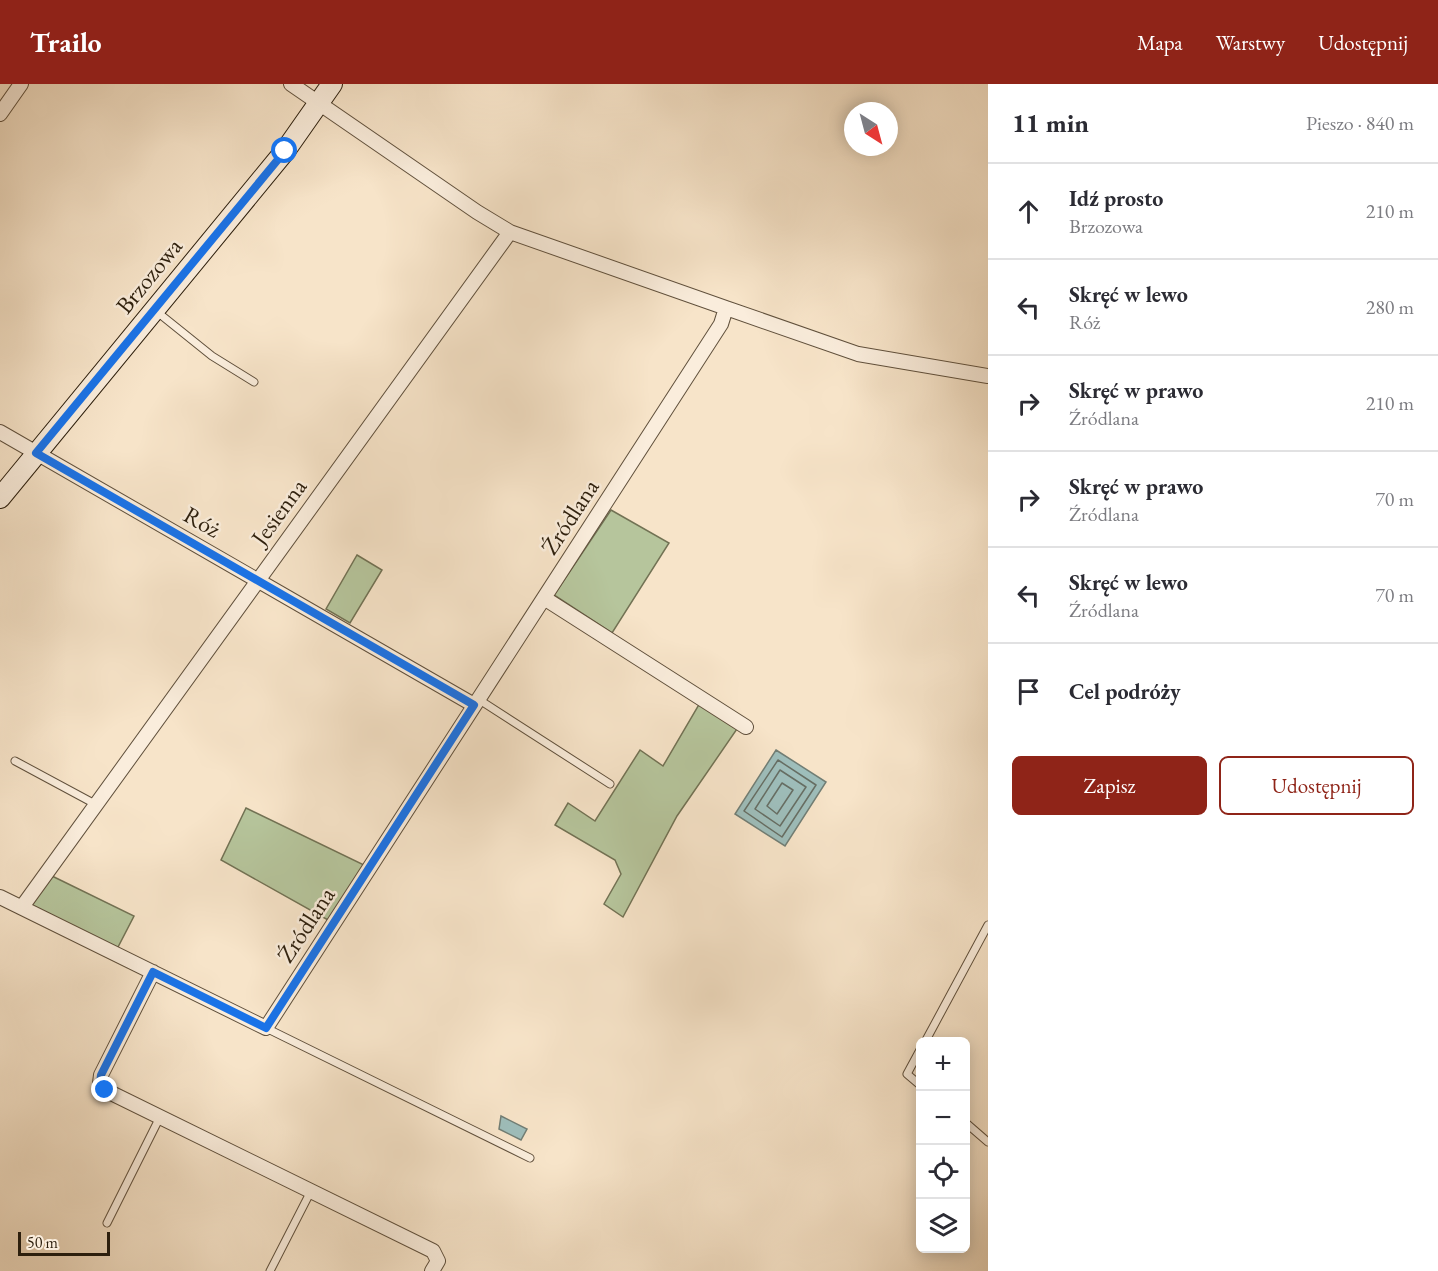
<!DOCTYPE html>
<html lang="pl">
<meta charset="utf-8">
<style>
:root{--surface:#fff;--page:#f7f7f7;--text:#2b2b33;--muted:#7c7c81;--line:#e1e1e2;--accent:#8f2418}
body{margin:0;font-family:"EB Garamond",serif;background:var(--page);color:var(--text)}
.controls{position:absolute;right:18px;bottom:18px;display:grid;overflow:hidden;border-radius:9px;box-shadow:0 3px 15px #0003}
.controls button{width:54px;height:54px;display:grid;place-items:center;padding:0;border:0;border-bottom:2px solid var(--line);background:var(--surface);color:var(--text);font:30px sans-serif}
.compass{position:absolute;left:844px;top:18px;width:54px;height:54px;border-radius:50%;background:var(--surface);box-shadow:0 3px 15px #0003;rotate:144deg}
.scale{position:absolute;left:18px;bottom:15px;width:92px;box-sizing:border-box;padding-left:6px;border:3px solid #2d1f0d;border-top:0;font-size:16px;line-height:21px;white-space:nowrap;color:#2d1f0d;-webkit-text-stroke:4px #faeddc;paint-order:stroke}
.stop{position:absolute;width:18px;height:18px;margin:-14px;border:4px solid #1a73e8;border-radius:50%;background:#fff}
.stop.end{background:#1a73e8;border-color:#fff;box-shadow:0 2px 6px #0008}
.list{margin:0;padding:0;list-style:none}
h2{display:flex;justify-content:space-between;align-items:center;height:78px;margin:0;padding:0 24px;font-size:26px}
h2 small{font-size:20px;font-weight:400;color:var(--muted)}
.list li{display:grid;grid-template-columns:39px 1fr auto;gap:18px;align-items:center;box-sizing:border-box;height:96px;padding:0 24px;border-top:2px solid var(--line)}
.list b{display:block;font-size:22px;white-space:nowrap}
.list p{margin:0;font-size:20px;white-space:nowrap;color:var(--muted)}
.list em{font-size:20px;font-style:normal;color:var(--muted)}
.actions{display:flex;gap:12px;padding:18px 24px}
.actions a{flex:1;padding:14px 0;border:2px solid var(--accent);border-radius:9px;text-align:center;font-size:21px;color:var(--accent)}
.actions .main{background:var(--accent);color:#fff}
.icon{flex:none;width:33px;height:33px;fill:none;stroke:currentColor;stroke-width:2;stroke-linecap:round;stroke-linejoin:round}
.map{position:relative;flex:none;width:988px;height:1187px;overflow:hidden}
header{display:flex;align-items:center;gap:36px;box-sizing:border-box;height:84px;padding:0 30px;background:var(--accent);color:#fff}
header strong{font-size:28px}
nav{display:flex;gap:33px;margin-inline-start:auto;font-size:21px}
main{display:flex}
aside{flex:1;background:var(--surface)}
.map>svg:first-child{display:block}
.green{fill:#b6c59c;stroke:#727254;stroke-width:1.5}
.water{fill:#9ebebb;stroke:#717e75;stroke-width:1.5}
.lines{fill:none;stroke-linecap:round;stroke-linejoin:round}
.shore{stroke:#666e64;stroke-width:1.5}
.lane-casing{stroke:#60503c;stroke-width:9}
.street-casing{stroke:#60503c;stroke-width:16}
.secondary-casing{stroke:#2d1f0d;stroke-width:22}
.lane{stroke:#faeddc;stroke-width:7}
.street{stroke:#faeddc;stroke-width:14}
.secondary{stroke:#faeddc;stroke-width:20}
.route{stroke:#1a73e8;stroke-width:8}
.labels{text-anchor:middle;stroke-width:5;stroke-linejoin:round;paint-order:stroke}
.street-label{font-size:24px;fill:#2d1f0d;stroke:#faeddc}
</style>
<header>
<strong>Trailo</strong>
<nav><a>Mapa</a><a>Warstwy</a><a>Udostępnij</a></nav>
</header>
<main>
<div class="map">
<svg width="988" height="1187" viewBox="0 0 988 1187">
<rect width="100%" height="100%" fill="#f7e4c9"/>
<filter id="stains"><feTurbulence type="fractalNoise" baseFrequency=".00333" numOctaves="4"/><feColorMatrix values="0 0 0 0 .2 0 0 0 0 .09 0 0 0 0 .02 0 0 0 .5 -.17"/></filter>
<radialGradient id="worn" r=".72"><stop offset=".6" stop-color="#630" stop-opacity="0"/><stop offset="1" stop-color="#630" stop-opacity=".3"/></radialGradient>
<path class="green" d="M 611,426 L 669,459 L 612,549 L 554,511 Z
M 357,471 L 382,486 L 350,539 L 326,525 Z
M 701,617 L 737,645 L 677,732 L 623,833 L 604,820 L 621,790 L 615,776 L 555,741 L 568,719 L 595,737 L 640,666 L 663,682 Z
M 246,724 L 364,781 L 328,836 L 221,776 Z
M 52,792 L 134,832 L 117,865 L 31,822 Z"/>
<path class="water" d="M 776,666 L 826,698 L 785,762 L 735,730 Z
M 501,1032 L 527,1045 L 521,1056 L 499,1045 Z"/>
<g class="lines">
<path class="shore" d="M 778,676 L 816,701 L 782,753 L 744,727 Z
M 780,686 L 806,703 L 780,742 L 755,725 Z
M 782,699 L 793,706 L 777,730 L 767,722 Z"/>
<defs>
<path id="lane" d="M 156,227 L 212,272 L 254,298
M 478,615 L 610,700
M 15,677 L 95,720
M 266,944 L 530,1074
M 925,958 L 988,841
M 920,966 L 907,990 L 920,1001
M 966,1039 L 988,1058
M 107,1139 L 160,1033
M 270,1187 L 311,1107"/>
<path id="street" d="M 0,30 L 21,0
M 726,224 L 858,270 L 988,292
M 0,348 L 474,621
M 544,514 L 746,643
M 0,813 L 266,944 L 721,240 L 726,224 L 510,148 L 477,128 L 291,0
M 22,823 L 510,148
M 153,888 L 101,991 L 100,999 L 105,1006 L 433,1167 L 438,1177 L 432,1187"/>
<path id="secondary" d="M 0,414 L 285,67 L 332,0"/>
</defs>
<use href="#lane" class="lane-casing"/>
<use href="#street" class="street-casing"/>
<use href="#secondary" class="secondary-casing"/>
<use href="#lane" class="lane"/>
<use href="#street" class="street"/>
<use href="#secondary" class="secondary"/>
</g>
<g class="lines">
<path class="route" d="M 105,1006 L 100,999 L 101,991 L 153,888 L 266,944 L 474,621 L 36,369 L 285,67"/>
</g>
<g class="labels">
<g class="street-label">
<text transform="translate(149 192) rotate(-51)" y="8">Brzozowa</text>
<text transform="translate(279 428) rotate(-54)" y="8">Jesienna</text>
<text transform="translate(570 433) rotate(-57)" y="8">Źródlana</text>
<text transform="translate(202 438) rotate(30)" y="8">Róż</text>
<text transform="translate(306 841) rotate(-57)" y="8">Źródlana</text>
</g>
</g>
<rect width="100%" height="100%" filter="url(#stains)"/>
<rect width="100%" height="100%" fill="url(#worn)"/>
</svg>
<div class="controls">
<button>+</button>
<button>−</button>
<button><svg class="icon" aria-label="locate" viewBox="0 0 24 24"><circle cx="12" cy="12" r="6"/><path d="M12 2v4M12 18v4M2 12h4M18 12h4"/></svg></button>
<button><svg class="icon" aria-label="layers" viewBox="0 0 24 24"><path d="M12 4l9 5-9 5-9-5zM3 14l9 5 9-5"/></svg></button>
</div>
<svg class="compass" viewBox="-18 -18 36 36"><path d="M0-13l5 13h-10z" fill="#e53935"/><path d="M0 13l5-13h-10z" fill="#7c7c81"/></svg>
<div class="scale">50 m</div>
<div class="stop" style="left:285px;top:67px"></div>
<div class="stop end" style="left:105px;top:1006px"></div>
</div>
<aside>
<h2>11 min<small>Pieszo · 840 m</small></h2>
<ul class="list">
<li><svg class="icon" aria-label="ahead" viewBox="0 0 24 24"><path d="M12 20V5M6 11l6-6 6 6"/></svg><div><b>Idź prosto</b><p>Brzozowa</p></div><em>210 m</em></li>
<li><svg class="icon" aria-label="left" viewBox="0 0 24 24"><path d="M17 20v-9H6M10 6l-5 5 5 5"/></svg><div><b>Skręć w lewo</b><p>Róż</p></div><em>280 m</em></li>
<li><svg class="icon" aria-label="right" viewBox="0 0 24 24"><path d="M7 20v-9h11M14 6l5 5-5 5"/></svg><div><b>Skręć w prawo</b><p>Źródlana</p></div><em>210 m</em></li>
<li><svg class="icon" aria-label="right" viewBox="0 0 24 24"><path d="M7 20v-9h11M14 6l5 5-5 5"/></svg><div><b>Skręć w prawo</b><p>Źródlana</p></div><em>70 m</em></li>
<li><svg class="icon" aria-label="left" viewBox="0 0 24 24"><path d="M17 20v-9H6M10 6l-5 5 5 5"/></svg><div><b>Skręć w lewo</b><p>Źródlana</p></div><em>70 m</em></li>
<li><svg class="icon" aria-label="arrive" viewBox="0 0 24 24"><path d="M6 21V4h12l-3 4 3 4H6"/></svg><div><b>Cel podróży</b></div></li>
</ul>
<div class="actions"><a class="main">Zapisz</a><a>Udostępnij</a></div>
</aside>
</main>
